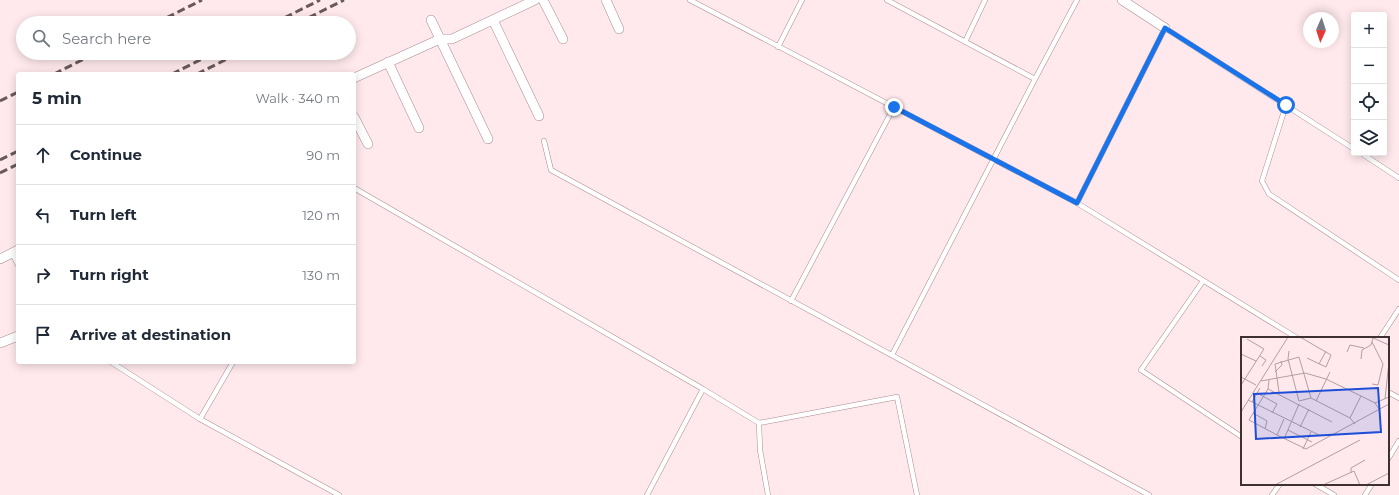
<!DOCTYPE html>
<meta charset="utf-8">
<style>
:root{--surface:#fff;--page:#f6f6f7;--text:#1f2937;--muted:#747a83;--line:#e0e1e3}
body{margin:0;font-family:Montserrat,sans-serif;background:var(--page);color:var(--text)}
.controls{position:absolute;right:12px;top:12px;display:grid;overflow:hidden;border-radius:4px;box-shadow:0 2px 10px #0003}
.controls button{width:36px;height:36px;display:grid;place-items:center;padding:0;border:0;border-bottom:1px solid var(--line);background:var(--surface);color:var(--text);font:20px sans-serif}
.compass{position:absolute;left:1303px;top:12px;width:36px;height:36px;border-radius:50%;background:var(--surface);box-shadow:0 2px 10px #0003;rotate:183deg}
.stop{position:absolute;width:12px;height:12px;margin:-9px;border:3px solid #1a73e8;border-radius:50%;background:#fff}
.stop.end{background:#1a73e8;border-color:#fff;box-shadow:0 1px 4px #0008}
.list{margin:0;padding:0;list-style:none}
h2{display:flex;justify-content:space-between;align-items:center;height:52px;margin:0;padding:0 16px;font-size:17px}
h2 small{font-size:13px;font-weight:400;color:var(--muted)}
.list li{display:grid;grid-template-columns:26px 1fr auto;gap:12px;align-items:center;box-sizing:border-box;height:60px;padding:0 16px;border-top:1px solid var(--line)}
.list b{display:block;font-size:15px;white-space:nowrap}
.list em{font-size:13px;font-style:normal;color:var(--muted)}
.icon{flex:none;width:22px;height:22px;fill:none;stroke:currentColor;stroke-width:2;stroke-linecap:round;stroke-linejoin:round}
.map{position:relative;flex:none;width:1399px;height:495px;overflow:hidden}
.search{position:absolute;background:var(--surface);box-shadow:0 2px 10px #0003;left:16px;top:16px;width:340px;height:44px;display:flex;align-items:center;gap:10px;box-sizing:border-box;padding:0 14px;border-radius:22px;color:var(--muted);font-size:15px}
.panel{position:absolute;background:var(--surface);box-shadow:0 2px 10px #0003;left:16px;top:72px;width:340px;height:292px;border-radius:4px}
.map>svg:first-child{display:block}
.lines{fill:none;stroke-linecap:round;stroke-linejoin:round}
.service-casing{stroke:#aa8a90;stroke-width:5.5}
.minor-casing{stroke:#aa8a90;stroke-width:10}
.service{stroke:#fff;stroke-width:4.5}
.minor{stroke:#fff;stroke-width:9}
.rail{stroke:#68595c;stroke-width:3;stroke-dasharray:8 4;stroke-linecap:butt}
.route{stroke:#1a73e8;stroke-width:5}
.inset-road{fill:none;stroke:#b29fa3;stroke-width:1}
.view{fill:#1d4ed8;fill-opacity:0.15;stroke:#1d4ed8;stroke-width:2}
.inset-edge{fill:none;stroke:#3e3033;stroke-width:2}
</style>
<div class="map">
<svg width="1399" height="495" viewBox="0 0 1399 495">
<rect width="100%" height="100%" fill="#ffe9ed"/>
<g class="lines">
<defs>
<path id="service" d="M 690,0 L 1077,203 L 1297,338
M 887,0 L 1035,79
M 965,42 L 985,0
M 778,47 L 802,0
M 1286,105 L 1262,181 L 1269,194 L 1399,280
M 544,141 L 551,170 L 1149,495
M 1361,153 L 1399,178
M 354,188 L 703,389 L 759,423 L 897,397 L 917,495
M 1077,203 L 1165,28 L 1354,149
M 12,253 L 18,265
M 1203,281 L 1141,370 L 1242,437
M 791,301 L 894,107
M 1380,338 L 1399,309
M 892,355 L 1035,79 L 1077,0
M 111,362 L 200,419 L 339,495
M 1388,392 L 1399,398
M 200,419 L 233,362
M 759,423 L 760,450 L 768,495
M 1388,459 L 1399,441
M 1315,484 L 1334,495
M 647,495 L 703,389
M 1272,495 L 1280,484
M 1365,495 L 1372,484"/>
<path id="minor" d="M 543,0 L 563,39
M 606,0 L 619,29
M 1122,0 L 1165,28
M 431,20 L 488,139
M 493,20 L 539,116
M 388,62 L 419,128
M 354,78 L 440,39 L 452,39 L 535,0
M 354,117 L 368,144
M 0,259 L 18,250
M 0,343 L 18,336"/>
</defs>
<use href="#service" class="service-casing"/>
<use href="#minor" class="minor-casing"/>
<use href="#service" class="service"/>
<use href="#minor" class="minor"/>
<path class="rail" d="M 156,23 L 202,0
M 274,23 L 320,0
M 298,23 L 344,0
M 54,74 L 96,53
M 172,74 L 214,53
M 197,74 L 239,53
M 0,101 L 18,92
M 0,160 L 18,151
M 0,173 L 18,164"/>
</g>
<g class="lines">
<path class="route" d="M 894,107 L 1077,203 L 1165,28 L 1286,105"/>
</g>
<g transform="translate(1241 337)">
<rect width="148" height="148" fill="#ffe9ed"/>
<path class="inset-road" d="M 59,0 L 90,18 L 85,30 L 66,21M 130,0 L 148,8M 48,14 L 47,22 L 58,64 L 70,61 L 109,81 L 114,87M 106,15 L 109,8 L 123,11M 0,17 L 15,24M 19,19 L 25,23 L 21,29M 120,22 L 121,13 L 130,8 L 132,1M 78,27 L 85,14M 34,35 L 41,28 L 40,24M 0,40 L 15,48M 28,43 L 27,52 L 8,83 L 36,98 L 43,82M 20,44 L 64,36 L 85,42 L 120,59 L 134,66 L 138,72M 131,47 L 137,48 L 142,27 L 131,5M 0,48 L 23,12 L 6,2M 27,52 L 91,85M 38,55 L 34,27 L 58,20 L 70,61M 16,56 L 36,67 L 31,76M 144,62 L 148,25M 7,63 L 78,98M 75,64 L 89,35M 11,65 L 19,51M 134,66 L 148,60M 0,75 L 47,0M 12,76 L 26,84 L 24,92M 109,81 L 120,59M 59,90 L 68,72M 47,93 L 71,105M 36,98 L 65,112 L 148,67M 43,102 L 58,67M 62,112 L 70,95M 110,136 L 110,131 L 124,123M 34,148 L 119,103M 82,148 L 113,134 L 119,148M 125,148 L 148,136"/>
<path class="view" d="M 137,51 L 140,95 L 15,102 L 13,57 Z"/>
<rect width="148" height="148" class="inset-edge"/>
</g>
</svg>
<div class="controls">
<button>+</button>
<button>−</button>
<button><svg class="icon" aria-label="locate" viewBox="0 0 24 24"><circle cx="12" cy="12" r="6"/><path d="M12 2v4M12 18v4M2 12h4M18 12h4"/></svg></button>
<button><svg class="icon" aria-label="layers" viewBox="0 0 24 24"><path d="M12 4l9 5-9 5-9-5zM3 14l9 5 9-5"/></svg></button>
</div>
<svg class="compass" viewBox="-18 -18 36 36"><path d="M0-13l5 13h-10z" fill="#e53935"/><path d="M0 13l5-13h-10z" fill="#747a83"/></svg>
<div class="stop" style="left:1286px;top:105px"></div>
<div class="stop end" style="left:894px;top:107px"></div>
<div class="search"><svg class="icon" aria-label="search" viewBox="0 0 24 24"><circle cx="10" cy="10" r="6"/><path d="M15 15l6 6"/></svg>Search here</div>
<section class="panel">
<h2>5 min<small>Walk · 340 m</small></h2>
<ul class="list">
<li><svg class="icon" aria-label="ahead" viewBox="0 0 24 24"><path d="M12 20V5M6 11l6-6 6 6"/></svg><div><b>Continue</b></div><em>90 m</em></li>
<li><svg class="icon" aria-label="left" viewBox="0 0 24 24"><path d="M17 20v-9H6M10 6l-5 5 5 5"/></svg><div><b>Turn left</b></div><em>120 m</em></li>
<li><svg class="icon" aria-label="right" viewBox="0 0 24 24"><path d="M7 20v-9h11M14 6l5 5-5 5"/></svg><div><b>Turn right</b></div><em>130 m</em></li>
<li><svg class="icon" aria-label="arrive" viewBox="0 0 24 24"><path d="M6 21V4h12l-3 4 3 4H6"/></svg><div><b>Arrive at destination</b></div></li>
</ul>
</section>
</div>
